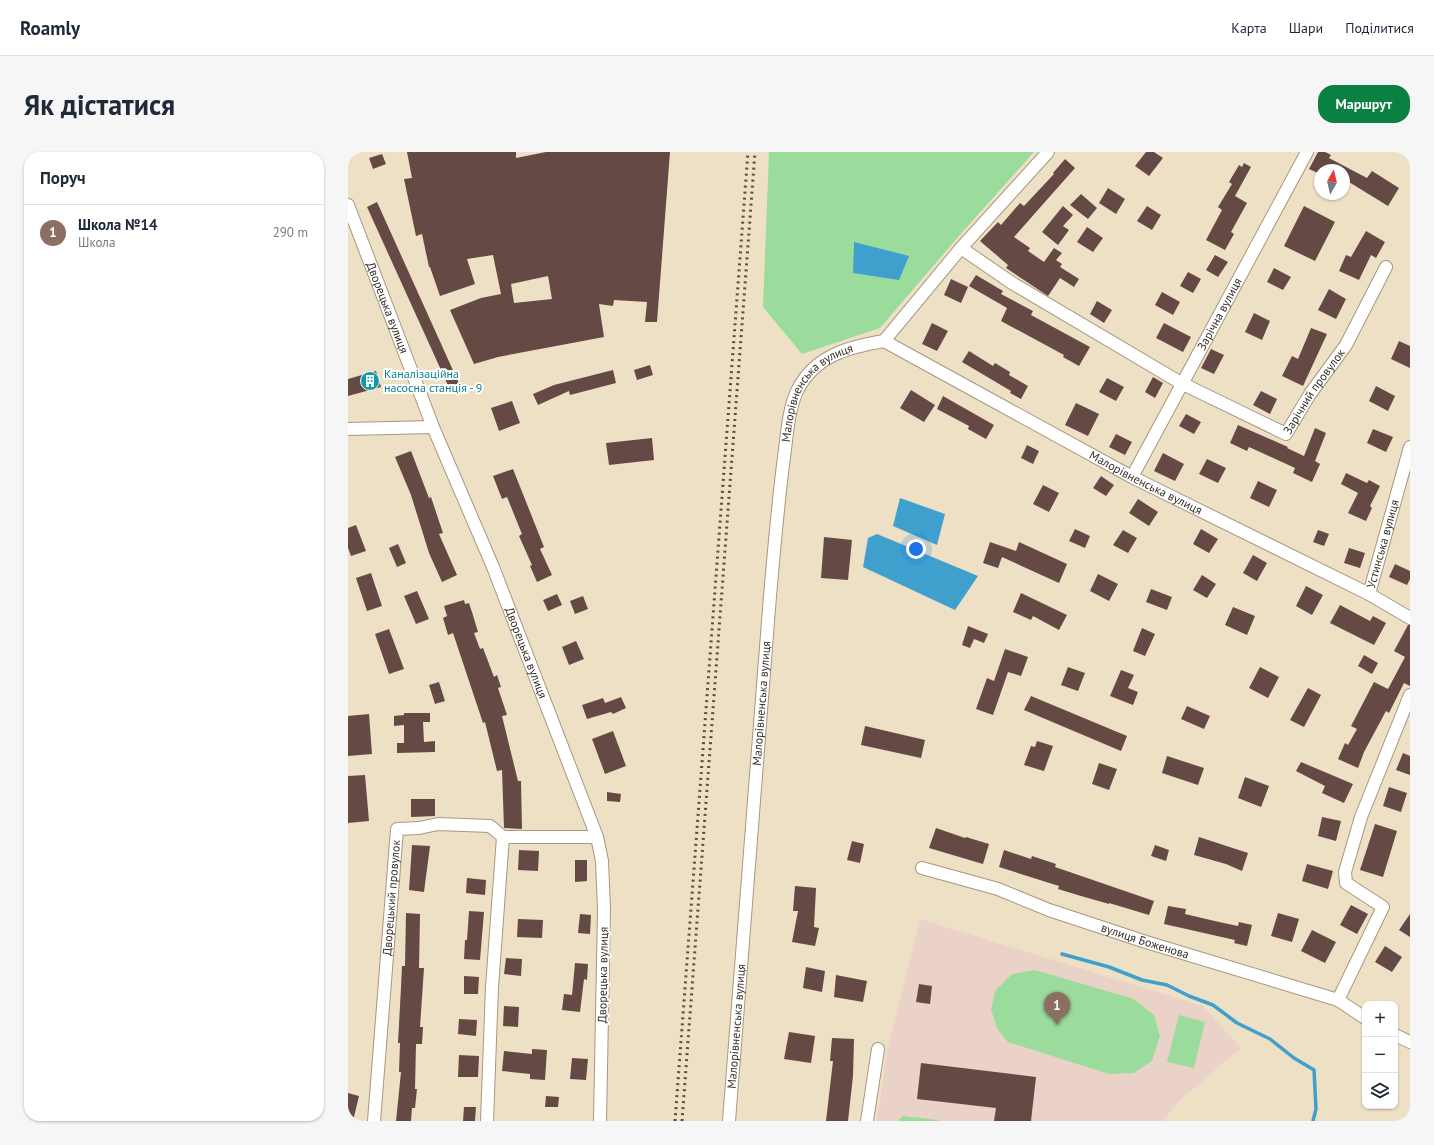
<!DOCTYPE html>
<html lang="uk">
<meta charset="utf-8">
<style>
:root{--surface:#fff;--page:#f6f6f7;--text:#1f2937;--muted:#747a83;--line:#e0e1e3;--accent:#0b8043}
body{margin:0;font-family:"PT Sans",sans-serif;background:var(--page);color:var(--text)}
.controls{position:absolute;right:12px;bottom:12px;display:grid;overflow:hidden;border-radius:8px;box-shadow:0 1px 3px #0004}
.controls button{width:36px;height:36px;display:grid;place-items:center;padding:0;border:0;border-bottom:1px solid var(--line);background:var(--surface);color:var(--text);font:20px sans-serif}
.compass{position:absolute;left:966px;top:12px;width:36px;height:36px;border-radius:50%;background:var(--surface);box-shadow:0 1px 3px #0004;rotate:8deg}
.you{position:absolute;left:568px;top:397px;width:14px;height:14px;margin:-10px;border:3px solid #fff;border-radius:50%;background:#1a73e8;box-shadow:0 0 0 6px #1a73e833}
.badge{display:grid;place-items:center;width:26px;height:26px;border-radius:50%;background:var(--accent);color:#fff;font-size:13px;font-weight:700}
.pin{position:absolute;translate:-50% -33px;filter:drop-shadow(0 1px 2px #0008)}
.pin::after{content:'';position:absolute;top:21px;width:14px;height:12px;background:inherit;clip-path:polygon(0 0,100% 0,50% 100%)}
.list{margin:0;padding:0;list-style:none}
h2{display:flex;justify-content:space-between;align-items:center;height:52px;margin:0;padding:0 16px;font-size:17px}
h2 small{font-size:13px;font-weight:400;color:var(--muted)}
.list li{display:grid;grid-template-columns:26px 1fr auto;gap:12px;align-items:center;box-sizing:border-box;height:56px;padding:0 16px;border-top:1px solid var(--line)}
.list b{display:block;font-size:15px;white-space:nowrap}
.list p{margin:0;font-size:13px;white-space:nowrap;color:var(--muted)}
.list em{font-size:13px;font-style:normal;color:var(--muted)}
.icon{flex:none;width:22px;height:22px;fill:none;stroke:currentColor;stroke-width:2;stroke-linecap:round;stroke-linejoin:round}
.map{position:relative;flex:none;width:1062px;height:969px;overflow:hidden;border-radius:16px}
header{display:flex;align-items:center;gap:24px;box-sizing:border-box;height:56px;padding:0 20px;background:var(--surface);border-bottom:1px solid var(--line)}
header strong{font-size:19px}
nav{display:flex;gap:22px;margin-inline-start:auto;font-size:14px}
.intro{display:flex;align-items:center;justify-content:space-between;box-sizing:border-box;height:96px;padding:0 24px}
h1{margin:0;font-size:28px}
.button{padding:10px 18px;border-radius:16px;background:var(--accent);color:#fff;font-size:14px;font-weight:700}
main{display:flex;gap:24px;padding:0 24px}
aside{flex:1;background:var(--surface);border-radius:16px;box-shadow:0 1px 3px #0004}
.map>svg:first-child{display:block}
.education{fill:#ead2c8}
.green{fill:#9bdc9d}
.water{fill:#40a0cd}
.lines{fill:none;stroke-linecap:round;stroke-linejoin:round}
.stream{stroke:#40a0cd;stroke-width:3.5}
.building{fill:#654945;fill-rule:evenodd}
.minor-casing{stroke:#a5987f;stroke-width:14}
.minor{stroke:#fff;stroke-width:12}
.rail{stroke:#564f42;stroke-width:3;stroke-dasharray:2 4;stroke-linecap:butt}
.labels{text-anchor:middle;stroke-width:4;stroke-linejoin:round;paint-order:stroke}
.street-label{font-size:12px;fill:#353026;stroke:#fff}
.culture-label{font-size:12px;fill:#0d838f;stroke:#fff;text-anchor:start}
</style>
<header>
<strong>Roamly</strong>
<nav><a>Карта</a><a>Шари</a><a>Поділитися</a></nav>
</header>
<div class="intro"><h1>Як дістатися</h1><a class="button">Маршрут</a></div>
<main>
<aside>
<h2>Поруч<small></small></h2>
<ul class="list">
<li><span class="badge" style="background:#8d6e63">1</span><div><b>Школа №14</b><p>Школа</p></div><em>290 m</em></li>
</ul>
</aside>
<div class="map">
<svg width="1062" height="969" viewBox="0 0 1062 969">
<rect width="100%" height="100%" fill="#eee0c5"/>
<path class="education" d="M 572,767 L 855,854 L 893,896 L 833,947 L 814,969 L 529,969 L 540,894 Z"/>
<path class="green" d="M 421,0 L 686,0 L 610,85 L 532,176 L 454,202 L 415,155 Z
M 687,818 L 786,847 L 806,863 L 812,884 L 804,909 L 786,921 L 761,922 L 660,890 L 650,878 L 643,858 L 647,839 L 664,822 Z
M 831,863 L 857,870 L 846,916 L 819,910 Z
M 555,964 L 590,968 L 590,969 L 550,969 Z"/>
<path class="water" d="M 506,90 L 561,104 L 551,128 L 505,121 Z
M 552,346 L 597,362 L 589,393 L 545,374 Z
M 529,382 L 630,424 L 607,458 L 515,415 L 520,386 Z"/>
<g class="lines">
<path class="stream" d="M 714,802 L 761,815 L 794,828 L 819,833 L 841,844 L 865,853 L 889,871 L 922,887 L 946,906 L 966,918 L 968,957 L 965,969"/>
</g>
<path class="building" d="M 59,0 L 168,0 L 168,6 L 198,0 L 322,0 L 309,170 L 297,170 L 299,150 L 266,148 L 265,154 L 251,152 L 256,185 L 150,205 L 126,212 L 102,158 L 133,146 L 153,142 L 145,103 L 119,107 L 127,132 L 92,144 L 82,115 L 81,115 L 74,82 L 68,84 L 56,27 L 64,26 ZM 200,124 L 204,147 L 166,151 L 163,132 Z
M 798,0 L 806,0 L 815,6 L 801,24 L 787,14 Z
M 970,0 L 977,0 L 983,3 L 981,6 L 1019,26 L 1024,19 L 1051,36 L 1040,54 L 996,27 L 996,18 L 972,18 L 972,22 L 961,17 Z
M 34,2 L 38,12 L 25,17 L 21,6 Z
M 717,7 L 727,16 L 666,85 L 682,96 L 680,99 L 696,110 L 706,96 L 714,101 L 708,108 L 714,112 L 712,115 L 731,127 L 726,135 L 712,126 L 700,144 L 658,116 L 660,113 L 632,89 L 650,70 L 653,73 L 672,51 L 676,54 L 706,22 L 705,21 Z
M 896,11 L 903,15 L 887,44 L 899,51 L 883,80 L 886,82 L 877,98 L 858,88 L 874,58 L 870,55 L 884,32 L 881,30 L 891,13 L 894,15 Z
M 760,36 L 777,47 L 768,62 L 751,51 Z
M 733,42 L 749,56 L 740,67 L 722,53 Z
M 29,50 L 113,236 L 103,240 L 19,55 Z
M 715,54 L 725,63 L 715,74 L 721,78 L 710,93 L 694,80 Z
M 799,54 L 813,63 L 804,78 L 789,69 Z
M 956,54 L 987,70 L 967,109 L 936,94 Z
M 739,75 L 755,86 L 745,100 L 729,90 Z
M 1018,79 L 1037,90 L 1028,106 L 1023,103 L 1011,128 L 991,119 L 998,103 L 1003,105 Z
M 867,103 L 880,110 L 870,125 L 858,118 Z
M 926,116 L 943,125 L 935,138 L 919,130 Z
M 840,120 L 853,127 L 845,141 L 832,134 Z
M 628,123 L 655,139 L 653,142 L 685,159 L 683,163 L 742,195 L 731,214 L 715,205 L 716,203 L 653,169 L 659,156 L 621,134 Z
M 603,127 L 620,135 L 613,151 L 596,143 Z
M 981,137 L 998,147 L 988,167 L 970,158 Z
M 814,140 L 832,150 L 825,163 L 807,153 Z
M 749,149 L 764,158 L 756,171 L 742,162 Z
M 906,161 L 922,169 L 914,188 L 897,180 Z
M 584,171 L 600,179 L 589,199 L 574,192 Z
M 816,171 L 843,185 L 835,200 L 808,186 Z
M 963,176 L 979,182 L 955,234 L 934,224 L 944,204 L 950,207 Z
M 1051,189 L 1062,194 L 1062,216 L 1043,207 Z
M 863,197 L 876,203 L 866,222 L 853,216 Z
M 621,199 L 645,214 L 647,211 L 662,220 L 661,223 L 680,234 L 673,247 L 662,241 L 663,239 L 614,210 Z
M 302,213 L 305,223 L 289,228 L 286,218 Z
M 265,218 L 268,231 L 222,243 L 221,239 L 190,253 L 185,242 L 206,233 Z
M 28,219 L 33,235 L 0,244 L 0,227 Z
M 805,225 L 815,231 L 807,246 L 797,240 Z
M 759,226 L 776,235 L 768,249 L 751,240 Z
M 1028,234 L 1047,244 L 1040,259 L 1021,249 Z
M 563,238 L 587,253 L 576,270 L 552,256 Z
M 913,239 L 929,247 L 922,262 L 905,253 Z
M 595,244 L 646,273 L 638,287 L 620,277 L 621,274 L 589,257 Z
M 164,249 L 172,271 L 151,279 L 143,256 Z
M 728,251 L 751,262 L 740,284 L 717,273 Z
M 838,262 L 853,270 L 846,282 L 831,274 Z
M 890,273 L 940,295 L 939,296 L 956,304 L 967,276 L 978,281 L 967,309 L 972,312 L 964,330 L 945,321 L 947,316 L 901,295 L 899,299 L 882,291 Z
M 1025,277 L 1045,285 L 1038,300 L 1019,291 Z
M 768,282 L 784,290 L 777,303 L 761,295 Z
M 304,286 L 306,308 L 261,313 L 258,291 Z
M 679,293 L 691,299 L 685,312 L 673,306 Z
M 63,299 L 81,346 L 83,345 L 95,381 L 91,382 L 109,423 L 94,430 L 81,401 L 63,343 L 47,305 Z
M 815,301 L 836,312 L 827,329 L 806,319 Z
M 859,307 L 878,316 L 870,331 L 851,322 Z
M 165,317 L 196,395 L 192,397 L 204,423 L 189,430 L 182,414 L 184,413 L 171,384 L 174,382 L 159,345 L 154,347 L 145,324 Z
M 998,321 L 1019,331 L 1021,328 L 1032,334 L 1022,354 L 1024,356 L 1018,369 L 1000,361 L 1010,341 L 993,332 Z
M 753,324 L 766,333 L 758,344 L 745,336 Z
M 910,329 L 929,338 L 921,355 L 902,346 Z
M 695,333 L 711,341 L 701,360 L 685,352 Z
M 790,347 L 810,360 L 801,374 L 781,361 Z
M 8,373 L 18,399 L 3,404 L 0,396 L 0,376 Z
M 727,377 L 742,384 L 737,396 L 721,389 Z
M 853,377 L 870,387 L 861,401 L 845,392 Z
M 775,378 L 789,386 L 780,401 L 765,393 Z
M 970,378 L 981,382 L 976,394 L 965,390 Z
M 476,385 L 504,388 L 500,428 L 473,426 Z
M 642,390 L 668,399 L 671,390 L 719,412 L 711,431 L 654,405 L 650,416 L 635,411 Z
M 50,392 L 58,411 L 49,415 L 41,396 Z
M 1001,396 L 1017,401 L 1012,416 L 996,411 Z
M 905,403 L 919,411 L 909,429 L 895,421 Z
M 1047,412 L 1062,419 L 1062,427 L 1059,433 L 1041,425 Z
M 23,421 L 34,454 L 19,459 L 8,426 Z
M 750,422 L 770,432 L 761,449 L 742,439 Z
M 854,423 L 868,432 L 859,446 L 845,438 Z
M 958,434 L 975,443 L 964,463 L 948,454 Z
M 803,437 L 824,445 L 819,458 L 798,450 Z
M 69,439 L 81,467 L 68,472 L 56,444 Z
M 673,441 L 719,463 L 711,478 L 685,464 L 683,468 L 665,460 Z
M 209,442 L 214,453 L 200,459 L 195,448 Z
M 235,444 L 240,457 L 227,462 L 222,449 Z
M 116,448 L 117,452 L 121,451 L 124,460 L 130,480 L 126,481 L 132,497 L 135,496 L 146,525 L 149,523 L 153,535 L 150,536 L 159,563 L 154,564 L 170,629 L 173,629 L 174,677 L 156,676 L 154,618 L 149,619 L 137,570 L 135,571 L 105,481 L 100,483 L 95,466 L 99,464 L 96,454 Z
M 992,453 L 1022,469 L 1025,464 L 1038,471 L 1026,493 L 982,471 Z
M 885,455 L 907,464 L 899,483 L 877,473 Z
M 1060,473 L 1062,473 L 1062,534 L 1056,531 L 1041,561 L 1038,559 L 1016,600 L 1010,616 L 990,607 L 997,591 L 1000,593 L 1009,577 L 1003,574 L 1026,530 L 1040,537 L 1057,505 L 1046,499 Z
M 620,474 L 640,482 L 636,491 L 626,487 L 622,496 L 614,493 Z
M 794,476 L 807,482 L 797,504 L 785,499 Z
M 41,477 L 56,517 L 41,522 L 27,482 Z
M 228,489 L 236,507 L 221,513 L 214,495 Z
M 657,497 L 680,505 L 673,524 L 660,520 L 645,563 L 628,557 L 639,526 L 646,529 Z
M 1016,503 L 1030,511 L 1024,522 L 1010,514 Z
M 720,515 L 737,521 L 730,539 L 713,533 Z
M 912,515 L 931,525 L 920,546 L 901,536 Z
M 773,518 L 786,523 L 780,536 L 790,540 L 785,553 L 762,544 Z
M 91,530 L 97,549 L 87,552 L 81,533 Z
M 960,536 L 973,543 L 956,575 L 942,568 Z
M 683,544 L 779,584 L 773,599 L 676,558 Z
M 273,545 L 278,556 L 265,562 L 263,560 L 239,567 L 234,553 L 255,546 L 257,551 Z
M 839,554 L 862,564 L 856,577 L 833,567 Z
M 56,561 L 82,561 L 82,570 L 75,570 L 76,590 L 87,589 L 87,600 L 49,601 L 49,591 L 56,591 L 56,573 L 46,574 L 46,564 L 56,563 Z
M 21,562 L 24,602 L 0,604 L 0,564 Z
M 517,574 L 577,588 L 573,606 L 513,593 Z
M 265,579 L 278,614 L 257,622 L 244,587 Z
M 689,589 L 705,594 L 696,619 L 676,613 L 683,594 L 687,595 Z
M 1055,601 L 1062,604 L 1062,623 L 1048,618 Z
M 819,604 L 856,616 L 850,633 L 814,621 Z
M 953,610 L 1005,632 L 996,651 L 974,641 L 977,634 L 948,619 Z
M 751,611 L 769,617 L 761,638 L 744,632 Z
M 17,623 L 21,669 L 0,671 L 0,624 Z
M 897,625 L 921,634 L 913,655 L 890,646 Z
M 1041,635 L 1059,641 L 1053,660 L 1035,654 Z
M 259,640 L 273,642 L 272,650 L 259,649 Z
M 63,647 L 87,647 L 87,664 L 63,665 Z
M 974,665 L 993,669 L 988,689 L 970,684 Z
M 1027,672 L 1049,679 L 1035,725 L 1012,718 Z
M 588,676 L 617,686 L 618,685 L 641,692 L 635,712 L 581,696 Z
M 851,685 L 900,701 L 894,719 L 878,712 L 846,703 Z
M 504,689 L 516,692 L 512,711 L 499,708 Z
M 64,693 L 82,694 L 76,740 L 61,738 Z
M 807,693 L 821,698 L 818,709 L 803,704 Z
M 171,698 L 191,699 L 190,719 L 170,718 Z
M 656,698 L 683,707 L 684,704 L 708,712 L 707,715 L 806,749 L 801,763 L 761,751 L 761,752 L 733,744 L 710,737 L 711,734 L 651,715 Z
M 227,708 L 239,708 L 239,729 L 227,730 Z
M 959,712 L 985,719 L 980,737 L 954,729 Z
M 119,726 L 138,728 L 137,743 L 118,741 Z
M 447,734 L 468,736 L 466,775 L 471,776 L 467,794 L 444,790 L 450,759 L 445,759 Z
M 1003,753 L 1020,762 L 1009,782 L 992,773 Z
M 820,754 L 838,757 L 837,762 L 871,770 L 890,774 L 891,770 L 904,773 L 899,794 L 886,791 L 887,788 L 816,772 Z
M 121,759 L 136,760 L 132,808 L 116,807 L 117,788 L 119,788 Z
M 58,761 L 72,762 L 71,816 L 76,816 L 72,875 L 75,875 L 74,892 L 68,892 L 67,937 L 69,937 L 67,956 L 64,956 L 63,969 L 48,969 L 53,920 L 51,920 L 52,891 L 50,891 L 53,835 L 54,814 L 57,814 Z
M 930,761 L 951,767 L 944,790 L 923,784 Z
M 232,762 L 243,763 L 242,782 L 230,781 Z
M 1062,762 L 1062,785 L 1051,778 Z
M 170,767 L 195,768 L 194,786 L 169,785 Z
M 964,778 L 988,790 L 977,811 L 953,799 Z
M 1037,794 L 1054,805 L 1044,820 L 1027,810 Z
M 158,806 L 174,807 L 173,824 L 156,822 Z
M 227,811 L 240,812 L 239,828 L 236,827 L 232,860 L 214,858 L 216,842 L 224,843 Z
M 458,815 L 477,819 L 474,840 L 455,836 Z
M 488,823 L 519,829 L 515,850 L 486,845 Z
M 116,824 L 131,825 L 130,842 L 116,842 Z
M 571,832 L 584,834 L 582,852 L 568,850 Z
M 156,854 L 171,855 L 170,875 L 155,874 Z
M 111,867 L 129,868 L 128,884 L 110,882 Z
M 441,880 L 467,884 L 463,911 L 436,907 Z
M 484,886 L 506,887 L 505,924 L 500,969 L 478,969 L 485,909 L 482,909 Z
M 184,897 L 199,898 L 197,928 L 182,927 L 182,922 L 154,919 L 156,899 L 184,902 Z
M 111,903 L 131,904 L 130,925 L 110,925 Z
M 224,906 L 240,907 L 238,928 L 222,927 Z
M 573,911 L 688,925 L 683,969 L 646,969 L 648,956 L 569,947 Z
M 0,941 L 11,944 L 5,969 L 0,969 Z
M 198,944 L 211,945 L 210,955 L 197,955 Z
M 116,955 L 128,955 L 127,969 L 115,969 Z"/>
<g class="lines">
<defs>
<g id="minor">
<path id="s1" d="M 700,0 L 613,96 L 536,189 L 784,325 L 1021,442 L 1062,466"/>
<path id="s2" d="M 0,53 L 85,275 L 145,415 L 249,685 L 254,709 L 256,757 L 252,969"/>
<path id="s3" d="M 613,96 L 664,131 L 833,231 L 938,282 L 962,242 L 998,193 L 1038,115"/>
<path d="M 0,277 L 85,275"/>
<path id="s4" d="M 784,325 L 959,0"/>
<path id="s5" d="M 1021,442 L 1062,295"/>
<path id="s6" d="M 574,716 L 650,737 L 701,758 L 798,790 L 990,848 L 1017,866"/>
<path d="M 990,848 L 1035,755 L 998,731 L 997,720 L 1013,665 L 1062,543"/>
<path d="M 1047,883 L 1062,890"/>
<path id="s7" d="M 26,969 L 49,677 L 71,676 L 90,672 L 142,674 L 155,685 L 249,685"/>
<path d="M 139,969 L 144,835 L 155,685"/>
<path id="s8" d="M 381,969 C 395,794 408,619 422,444 C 426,398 430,351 436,305 C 439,284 440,259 449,239 C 466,204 500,195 536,189"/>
<path d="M 519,969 L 530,897"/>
</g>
</defs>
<use href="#minor" class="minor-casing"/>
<use href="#minor" class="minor"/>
<path class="rail" d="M 327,969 L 400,0
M 334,969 L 407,0"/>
</g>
<defs>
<symbol id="building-disc" viewBox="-11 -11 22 22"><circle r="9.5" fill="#0f9aa8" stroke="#fff"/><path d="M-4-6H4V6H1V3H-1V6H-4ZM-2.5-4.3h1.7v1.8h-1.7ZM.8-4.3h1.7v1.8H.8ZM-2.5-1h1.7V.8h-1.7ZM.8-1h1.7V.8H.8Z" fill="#fff"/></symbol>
</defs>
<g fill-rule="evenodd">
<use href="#building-disc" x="11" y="218" width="22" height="22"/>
</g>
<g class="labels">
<g class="street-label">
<text dy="4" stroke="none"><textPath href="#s2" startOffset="110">Дворецька вулиця</textPath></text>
<text dy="4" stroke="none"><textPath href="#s4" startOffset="185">Зарічна вулиця</textPath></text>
<text dy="4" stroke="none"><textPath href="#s3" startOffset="426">Зарічний провулок</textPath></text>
<text dy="4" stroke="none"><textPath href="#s8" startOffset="744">Малорівненська вулиця</textPath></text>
<text dy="4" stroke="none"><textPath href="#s1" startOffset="548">Малорівненська вулиця</textPath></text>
<text dy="4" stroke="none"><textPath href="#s5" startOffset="52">Устинська вулиця</textPath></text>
<text dy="4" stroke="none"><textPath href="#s2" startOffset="482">Дворецька вулиця</textPath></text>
<text dy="4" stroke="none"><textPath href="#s8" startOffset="419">Малорівненська вулиця</textPath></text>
<text dy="4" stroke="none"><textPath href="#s7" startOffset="224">Дворецький провулок</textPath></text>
<text dy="4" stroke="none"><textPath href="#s6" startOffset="235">вулиця Боженова</textPath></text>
<text transform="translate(255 823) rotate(-89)" y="4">Дворецька вулиця</text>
<text dy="4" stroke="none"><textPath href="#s8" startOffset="95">Малорівненська вулиця</textPath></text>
</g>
<g class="culture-label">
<text x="36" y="226">Каналізаційна<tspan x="36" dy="14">насосна станція - 9</tspan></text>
</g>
</g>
</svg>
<div class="controls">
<button>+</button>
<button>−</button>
<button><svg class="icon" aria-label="layers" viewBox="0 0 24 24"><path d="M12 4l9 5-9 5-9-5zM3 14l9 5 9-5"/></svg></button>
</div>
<svg class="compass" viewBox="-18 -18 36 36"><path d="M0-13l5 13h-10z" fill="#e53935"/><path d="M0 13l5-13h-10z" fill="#747a83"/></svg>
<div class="you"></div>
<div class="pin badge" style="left:709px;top:873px;background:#8d6e63">1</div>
</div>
</main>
